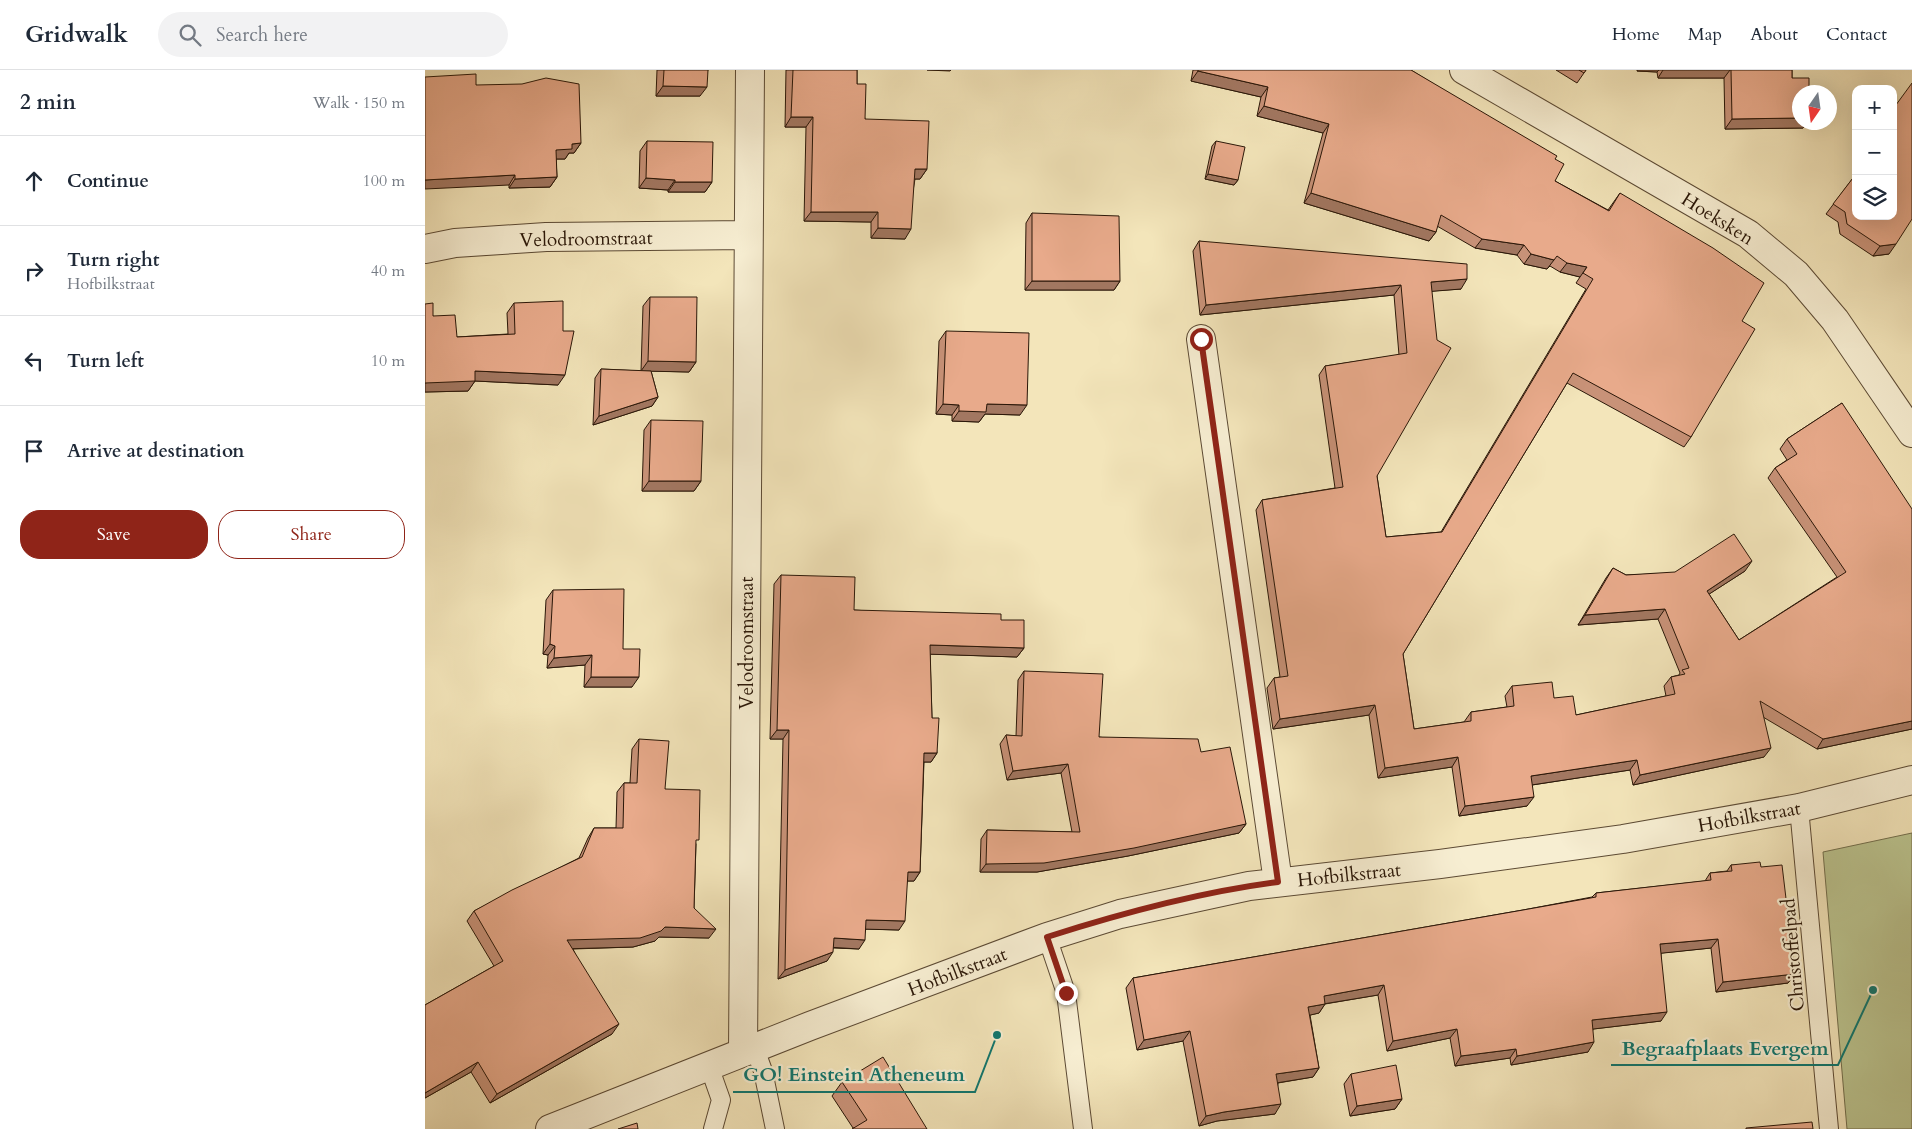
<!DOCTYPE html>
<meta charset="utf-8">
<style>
:root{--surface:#fff;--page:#f2f2f3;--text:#1f2937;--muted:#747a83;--line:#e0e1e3;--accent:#8f2418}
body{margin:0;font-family:Cardo,serif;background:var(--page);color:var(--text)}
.controls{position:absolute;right:15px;top:15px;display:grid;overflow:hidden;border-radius:10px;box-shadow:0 5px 20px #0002}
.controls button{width:45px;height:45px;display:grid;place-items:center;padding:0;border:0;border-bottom:1px solid var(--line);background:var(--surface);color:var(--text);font:25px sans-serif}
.compass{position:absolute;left:1367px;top:15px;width:45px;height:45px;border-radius:50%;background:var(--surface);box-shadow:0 5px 20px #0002;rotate:193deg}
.stop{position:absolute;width:15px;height:15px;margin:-11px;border:4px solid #8f2418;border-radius:50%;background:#fff}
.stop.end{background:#8f2418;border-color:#fff;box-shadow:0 1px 5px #0008}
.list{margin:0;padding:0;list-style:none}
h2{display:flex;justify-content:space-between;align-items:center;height:65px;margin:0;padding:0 20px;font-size:21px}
h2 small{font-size:16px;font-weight:400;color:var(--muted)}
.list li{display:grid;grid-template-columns:32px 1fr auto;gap:15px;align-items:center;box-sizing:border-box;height:90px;padding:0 20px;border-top:1px solid var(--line)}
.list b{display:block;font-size:19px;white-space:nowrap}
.list p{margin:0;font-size:16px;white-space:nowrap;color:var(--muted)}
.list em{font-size:16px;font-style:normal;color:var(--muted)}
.actions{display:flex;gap:10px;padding:15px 20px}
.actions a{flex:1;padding:11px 0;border:1px solid var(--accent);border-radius:20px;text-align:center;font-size:18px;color:var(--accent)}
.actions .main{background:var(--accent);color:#fff}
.icon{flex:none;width:28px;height:28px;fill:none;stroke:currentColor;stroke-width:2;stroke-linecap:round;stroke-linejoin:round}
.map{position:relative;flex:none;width:1487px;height:1059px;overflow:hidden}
header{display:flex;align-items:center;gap:30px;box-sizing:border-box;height:70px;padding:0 25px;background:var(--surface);border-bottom:1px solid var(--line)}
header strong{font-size:24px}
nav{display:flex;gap:28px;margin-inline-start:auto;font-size:18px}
.search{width:350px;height:45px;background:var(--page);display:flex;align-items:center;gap:12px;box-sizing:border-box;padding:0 18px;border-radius:28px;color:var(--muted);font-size:19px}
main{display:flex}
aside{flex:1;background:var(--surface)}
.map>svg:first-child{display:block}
.green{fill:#bbc48f;stroke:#726e4c}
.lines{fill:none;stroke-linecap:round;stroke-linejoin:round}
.service-casing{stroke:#5c4a34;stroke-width:20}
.minor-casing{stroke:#5c4a34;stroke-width:30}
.service{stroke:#f7eed2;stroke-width:18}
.minor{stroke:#f7eed2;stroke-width:28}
.wall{fill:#c89278;stroke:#2a1708}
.shaded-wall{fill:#a27761;stroke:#2a1708}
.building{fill:#e8aa8b;stroke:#2a1708}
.route{stroke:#8f2418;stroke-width:6}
.labels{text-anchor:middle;stroke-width:4.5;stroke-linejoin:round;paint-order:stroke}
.street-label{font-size:19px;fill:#2a1708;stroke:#f7eed2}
.leader{fill:none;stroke:#0f766e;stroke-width:2}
.callout-dot{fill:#0f766e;stroke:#f7eed2;stroke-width:2}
.callout-label{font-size:20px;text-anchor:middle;font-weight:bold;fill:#0f766e;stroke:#f7eed2;stroke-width:4.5;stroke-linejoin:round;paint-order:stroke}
</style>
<header>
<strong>Gridwalk</strong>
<div class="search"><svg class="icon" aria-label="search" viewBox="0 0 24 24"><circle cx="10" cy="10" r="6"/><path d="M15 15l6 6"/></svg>Search here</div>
<nav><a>Home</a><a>Map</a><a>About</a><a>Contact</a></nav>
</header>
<main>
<aside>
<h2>2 min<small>Walk · 150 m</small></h2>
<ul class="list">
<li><svg class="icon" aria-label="ahead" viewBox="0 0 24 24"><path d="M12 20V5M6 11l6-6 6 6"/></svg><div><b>Continue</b></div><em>100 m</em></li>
<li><svg class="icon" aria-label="right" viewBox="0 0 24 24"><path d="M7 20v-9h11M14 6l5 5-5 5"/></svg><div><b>Turn right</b><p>Hofbilkstraat</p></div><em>40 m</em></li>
<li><svg class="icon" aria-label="left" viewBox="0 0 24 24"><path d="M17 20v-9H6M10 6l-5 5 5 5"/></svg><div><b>Turn left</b></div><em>10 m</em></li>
<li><svg class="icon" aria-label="arrive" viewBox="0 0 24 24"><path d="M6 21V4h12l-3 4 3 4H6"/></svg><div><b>Arrive at destination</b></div></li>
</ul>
<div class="actions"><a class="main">Save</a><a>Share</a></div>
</aside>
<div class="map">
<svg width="1487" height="1059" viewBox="0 0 1487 1059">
<rect width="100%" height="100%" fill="#f3e5ba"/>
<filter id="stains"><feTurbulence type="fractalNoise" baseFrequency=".004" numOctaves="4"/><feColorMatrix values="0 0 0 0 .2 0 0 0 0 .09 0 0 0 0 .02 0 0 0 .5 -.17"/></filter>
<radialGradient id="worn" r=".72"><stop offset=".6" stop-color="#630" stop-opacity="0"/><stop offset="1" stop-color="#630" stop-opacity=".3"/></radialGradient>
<path class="green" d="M 1487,763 L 1487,1059 L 1422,1059 L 1398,782 Z"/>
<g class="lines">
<defs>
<path id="service" d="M 1374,738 L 1404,1059
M 622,867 L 641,923 L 658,1059
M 330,979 L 338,1001 L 350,1059
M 284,996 L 296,1030 L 288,1059"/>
<path id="minor" d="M 1039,0 L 1323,164 L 1371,204 L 1410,250 L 1487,363
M 0,179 L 30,173 L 121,167 L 323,165
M 776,269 L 853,812
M 318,982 L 325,0
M 125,1059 L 385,956 L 622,867 L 695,844 L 824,816 L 1015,794 L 1198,769 L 1374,738 L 1487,710"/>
</defs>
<use href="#service" class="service-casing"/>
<use href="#minor" class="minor-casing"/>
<use href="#service" class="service"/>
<use href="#minor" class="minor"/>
</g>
<path class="wall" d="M 232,0 L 283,0 L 275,26 L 231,26 Z
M 361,0 L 432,0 L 432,14 L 440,49 L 502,99 L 495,109 L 490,109 L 480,169 L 446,168 L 446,152 L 379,151 L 381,57 L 360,57 Z
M 768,0 L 986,0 L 1130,89 L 1130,111 L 1183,140 L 1195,123 L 1317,251 L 1266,367 L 1259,377 L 1142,313 L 978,584 L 989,659 L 1039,652 L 1046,642 L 1082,637 L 1080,626 L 1087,616 L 1129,628 L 1151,645 L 1241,626 L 1239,616 L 1246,607 L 1254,605 L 1255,603 L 1233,549 L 1153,555 L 1181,508 L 1188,498 L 1201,505 L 1320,501 L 1284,524 L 1314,570 L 1412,507 L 1343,408 L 1350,398 L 1362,390 L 1355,379 L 1362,369 L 1417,333 L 1487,659 L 1392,679 L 1338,647 L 1339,687 L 1208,715 L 1205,700 L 1107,715 L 1102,736 L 1034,746 L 1027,697 L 953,708 L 944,645 L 848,659 L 842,618 L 849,608 L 855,607 L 831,440 L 837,430 L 910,418 L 894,305 L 900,296 L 974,285 L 969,225 L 775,245 L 768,181 L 774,171 L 1036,219 L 1007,221 L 952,406 L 961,467 L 1016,462 L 1161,219 L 1151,213 L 1155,207 L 1135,202 L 1125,196 L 1122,199 L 1099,194 L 1092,185 L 1050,178 L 1012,156 L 1011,162 L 1004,171 L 879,133 L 898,63 L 832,46 L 836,27 L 766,11 Z
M 1131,0 L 1161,0 L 1152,13 Z
M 1212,0 L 1367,0 L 1367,8 L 1378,58 L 1300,59 L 1299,8 L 1233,8 L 1232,2 L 1212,1 Z
M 51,15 L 156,73 L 149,83 L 144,83 L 140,89 L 131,89 L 132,107 L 125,117 L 84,118 L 84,115 Z
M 222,71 L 287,112 L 280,122 L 243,122 L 243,120 L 214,118 L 215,81 Z
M 791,71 L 813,110 L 809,115 L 780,109 L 787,76 Z
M 1431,104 L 1464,184 L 1448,186 L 1415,164 L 1413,152 L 1401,144 Z
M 607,143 L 695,211 L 689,220 L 600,220 L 601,153 Z
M 225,227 L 271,292 L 264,302 L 226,301 L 233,327 L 227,336 L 168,355 L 170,308 L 176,299 L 216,301 L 218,236 Z
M 89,233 L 133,315 L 50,311 L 43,321 L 0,322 L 0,234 L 8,246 L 32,267 L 83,264 L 82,243 Z
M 521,261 L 595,345 L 560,344 L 554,352 L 527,351 L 527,345 L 511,344 L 514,271 Z
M 226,350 L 276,411 L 269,421 L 217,421 L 219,360 Z
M 356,505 L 429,540 L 576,550 L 599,578 L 592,587 L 505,584 L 507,648 L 512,683 L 506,692 L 499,692 L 495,802 L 489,811 L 482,811 L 474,860 L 441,859 L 434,879 L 408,878 L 402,891 L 353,909 L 358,669 L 345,669 L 349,514 Z
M 128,520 L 198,579 L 207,617 L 159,617 L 160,595 L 122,598 L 123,585 L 118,584 L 121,530 Z
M 599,601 L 674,667 L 776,682 L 821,754 L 814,763 L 703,786 L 612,802 L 555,802 L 556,769 L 562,760 L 647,762 L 636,703 L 582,710 L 575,674 L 581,665 L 591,666 L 593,610 Z
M 214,669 L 240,719 L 271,774 L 269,838 L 284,868 L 234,867 L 230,871 L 208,877 L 148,879 L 187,964 L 65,1033 L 46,1002 L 0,1028 L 0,935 L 69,896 L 42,851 L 49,841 L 154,788 L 163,768 L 169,758 L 191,758 L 192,722 L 199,713 L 205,713 L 207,679 Z
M 1306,795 L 1336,797 L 1370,904 L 1363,913 L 1291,922 L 1286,878 L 1236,883 L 1236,951 L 1168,959 L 1163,982 L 1086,995 L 1085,988 L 1030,996 L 1025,968 L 962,981 L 953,925 L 900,934 L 894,943 L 885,945 L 894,998 L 888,1007 L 853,1013 L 850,1044 L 792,1051 L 774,1056 L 758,971 L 712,980 L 701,918 L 708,908 L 1098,840 L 1167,827 L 1171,823 L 1280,811 L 1285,803 L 1302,801 Z
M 926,1004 L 977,1029 L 970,1039 L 925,1046 L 919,1014 Z
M 417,1012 L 502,1059 L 428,1058 L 407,1026 Z"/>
<path class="shaded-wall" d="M 502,0 L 526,0 L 525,1 Z
M 1213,0 L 1234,0 L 1232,2 L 1212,1 Z
M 1238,0 L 1305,0 L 1299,8 L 1233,8 Z
M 773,1 L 843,17 L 836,27 L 766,11 Z
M 238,16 L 282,17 L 275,26 L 231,26 Z
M 839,36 L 904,54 L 898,63 L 832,46 Z
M 366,47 L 388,47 L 381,57 L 360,57 Z
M 1374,48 L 1374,52 L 1382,52 L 1378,58 L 1300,59 L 1307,49 Z
M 156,73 L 149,83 L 144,83 L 140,89 L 124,89 L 131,80 L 147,74 Z
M 490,99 L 502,99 L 495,109 L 483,109 Z
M 783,104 L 813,110 L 809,115 L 780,109 Z
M 90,105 L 84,115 L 0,119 L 0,110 Z
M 132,107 L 125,117 L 84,118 L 90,109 Z
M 221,108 L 250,110 L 243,120 L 214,118 Z
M 250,112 L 287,112 L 280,122 L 243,122 Z
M 886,123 L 1011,162 L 1004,171 L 879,133 Z
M 386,142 L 453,142 L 446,152 L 379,151 Z
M 453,158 L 486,159 L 480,169 L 446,168 Z
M 1057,169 L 1099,175 L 1092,185 L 1050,178 Z
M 1471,174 L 1464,184 L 1448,186 L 1455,176 Z
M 1106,184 L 1129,190 L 1122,199 L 1099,194 Z
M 1142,193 L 1162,197 L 1155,207 L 1135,202 Z
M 1042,209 L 1036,219 L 999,222 L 1006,212 Z
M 607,211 L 695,211 L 689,220 L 600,220 Z
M 976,215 L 969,225 L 775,245 L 781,235 Z
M 223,291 L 271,292 L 264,302 L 216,301 Z
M 50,301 L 140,305 L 133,315 L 50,311 L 43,321 L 0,322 L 0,313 Z
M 233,327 L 227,336 L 168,355 L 174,346 Z
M 518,334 L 534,335 L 527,345 L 511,344 Z
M 562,334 L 602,335 L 595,345 L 560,344 L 554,352 L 527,351 L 534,341 Z
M 224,411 L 276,411 L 269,421 L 217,421 Z
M 1327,491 L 1320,501 L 1275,530 L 1282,521 Z
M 1240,539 L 1233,549 L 1153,555 L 1160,545 Z
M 125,574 L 130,576 L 123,585 L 118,584 Z
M 505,575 L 599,578 L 592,587 L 499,584 Z
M 167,585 L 160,595 L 122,598 L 129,588 Z
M 166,607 L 214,607 L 207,617 L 159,617 Z
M 950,635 L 944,645 L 848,659 L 855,649 Z
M 1487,651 L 1487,659 L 1392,679 L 1398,669 Z
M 352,660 L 364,660 L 358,669 L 345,669 Z
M 1346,678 L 1339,687 L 1208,715 L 1215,705 Z
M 499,683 L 512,683 L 506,692 L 493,692 Z
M 1033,687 L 1027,697 L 953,708 L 960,698 Z
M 1212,690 L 1205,700 L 1100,716 L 1106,706 Z
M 643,694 L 636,703 L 582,710 L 588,701 Z
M 1109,727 L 1102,736 L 1034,746 L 1040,736 Z
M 821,754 L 814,763 L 703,786 L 612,802 L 555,802 L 561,794 Z
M 483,802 L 495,802 L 489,811 L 476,811 Z
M 441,850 L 480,851 L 474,860 L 435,859 Z
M 240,857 L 291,859 L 284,868 L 234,867 L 230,871 L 208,877 L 136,879 L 142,870 Z
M 409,868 L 440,870 L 434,879 L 402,877 Z
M 1293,869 L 1286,878 L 1229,884 L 1235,874 Z
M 408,882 L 402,891 L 353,909 L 360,900 Z
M 1370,904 L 1363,913 L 1291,922 L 1298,912 Z
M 959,915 L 953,925 L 892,935 L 899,926 Z
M 900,934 L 894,943 L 877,947 L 883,937 Z
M 1242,942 L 1236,951 L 1160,960 L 1167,950 Z
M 194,954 L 187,964 L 65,1033 L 72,1024 Z
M 1032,959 L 1025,968 L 962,981 L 968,971 Z
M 765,961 L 758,971 L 712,980 L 719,970 Z
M 1169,972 L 1163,982 L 1086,995 L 1092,986 Z
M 1091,979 L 1085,988 L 1030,996 L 1036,986 Z
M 53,992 L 46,1002 L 0,1028 L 0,1023 Z
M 894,998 L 888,1007 L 845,1014 L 851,1004 Z
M 977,1029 L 970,1039 L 925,1046 L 932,1036 Z
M 856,1034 L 850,1044 L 792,1051 L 774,1056 L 781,1046 L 799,1042 Z"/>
<path class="building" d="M 239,0 L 283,0 L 282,17 L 238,16 Z
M 368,0 L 432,0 L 432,14 L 441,14 L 440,49 L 504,51 L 502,99 L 490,99 L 486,159 L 453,158 L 453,142 L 386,142 L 388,47 L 366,47 Z
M 773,0 L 986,0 L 1132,86 L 1130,89 L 1139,94 L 1130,111 L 1184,141 L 1195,123 L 1288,178 L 1339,213 L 1317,251 L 1330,259 L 1266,367 L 1148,303 L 978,584 L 989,659 L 1046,651 L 1046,642 L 1089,636 L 1087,616 L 1127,612 L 1129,628 L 1148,626 L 1151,645 L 1250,624 L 1246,607 L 1260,604 L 1257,600 L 1264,598 L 1240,539 L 1160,545 L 1188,498 L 1201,505 L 1250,502 L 1309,464 L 1327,491 L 1282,521 L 1314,570 L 1421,502 L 1350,398 L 1372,384 L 1362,369 L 1417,333 L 1487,439 L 1487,651 L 1398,669 L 1335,631 L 1346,678 L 1215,705 L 1212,690 L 1106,706 L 1109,727 L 1040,736 L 1033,687 L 960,698 L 950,635 L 855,649 L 849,608 L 863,606 L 837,430 L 918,417 L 900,296 L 982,283 L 976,215 L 781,235 L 774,171 L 1042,194 L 1042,209 L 1006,212 L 1012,270 L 1026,278 L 952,406 L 961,467 L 1017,462 L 1168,209 L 1158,203 L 1162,197 L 1142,193 L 1132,186 L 1129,190 L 1106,184 L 1099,175 L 1057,169 L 1016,145 L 1011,162 L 886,123 L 904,54 L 839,36 L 843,17 L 773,1 Z
M 1154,0 L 1161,0 L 1159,3 Z
M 1306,0 L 1367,0 L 1367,8 L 1384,8 L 1384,22 L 1374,22 L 1374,48 L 1307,49 Z
M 51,4 L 51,15 L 97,14 L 121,8 L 154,14 L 156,73 L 147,74 L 147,79 L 131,80 L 132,107 L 90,109 L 90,105 L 0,110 L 0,7 Z
M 1487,13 L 1487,149 L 1471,174 L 1455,176 L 1422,154 L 1420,142 L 1408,134 L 1431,104 L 1431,146 L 1468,146 L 1468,39 Z
M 222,71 L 288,72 L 287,112 L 250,112 L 250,110 L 221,108 Z
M 791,71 L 820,77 L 813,110 L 783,104 Z
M 607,143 L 694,146 L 695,211 L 607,211 Z
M 225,227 L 272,227 L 271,292 L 223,291 Z
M 138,231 L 138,261 L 149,261 L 140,305 L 50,301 L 50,311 L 0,313 L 0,234 L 8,233 L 8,246 L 30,245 L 32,267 L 90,264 L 89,233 Z
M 521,261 L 604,263 L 602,335 L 562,334 L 561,342 L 534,341 L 534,335 L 518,334 Z
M 176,299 L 226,301 L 233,327 L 174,346 Z
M 226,350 L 278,351 L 276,411 L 224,411 Z
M 356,505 L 430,507 L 429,540 L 576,544 L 576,550 L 599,550 L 599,578 L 505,575 L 507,648 L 514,648 L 512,683 L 499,683 L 495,802 L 483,802 L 480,851 L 441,850 L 440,870 L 409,868 L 408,882 L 360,900 L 364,660 L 352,660 Z
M 199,519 L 198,579 L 215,579 L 214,607 L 166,607 L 167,585 L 129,588 L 130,576 L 125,574 L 128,520 Z
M 599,601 L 678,604 L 674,667 L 773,669 L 776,682 L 805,677 L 821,754 L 709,778 L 619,793 L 561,794 L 562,760 L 655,762 L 643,694 L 588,701 L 581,665 L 597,666 Z
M 214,669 L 244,671 L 240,719 L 275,720 L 274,770 L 271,770 L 269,838 L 291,859 L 240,857 L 236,861 L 215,868 L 142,870 L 194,954 L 72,1024 L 53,992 L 0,1023 L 0,935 L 78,891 L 49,841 L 87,820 L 157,787 L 169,758 L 198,758 L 199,713 L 212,713 Z
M 1335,792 L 1336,797 L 1357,795 L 1370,904 L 1298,912 L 1293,869 L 1235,874 L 1242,942 L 1167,950 L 1169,972 L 1092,986 L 1091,979 L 1036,986 L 1032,959 L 968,971 L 959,915 L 899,926 L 900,934 L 883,937 L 894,998 L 851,1004 L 856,1034 L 799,1042 L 781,1046 L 765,961 L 719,970 L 708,908 L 1098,840 L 1171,827 L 1171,823 L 1286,810 L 1285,803 L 1307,801 L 1306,795 Z
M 458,987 L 502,1059 L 427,1059 L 442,1050 L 417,1012 Z
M 971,995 L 977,1029 L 932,1036 L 926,1004 Z
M 1387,1052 L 1388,1059 L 1321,1059 L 1321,1058 Z
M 212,1053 L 213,1059 L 193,1059 Z"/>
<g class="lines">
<path class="route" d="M 641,923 L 622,867 C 697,843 774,822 853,812 L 776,269"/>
</g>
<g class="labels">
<g class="street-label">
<text transform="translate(1293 148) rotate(32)" y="7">Hoeksken</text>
<text transform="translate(161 168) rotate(-1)" y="7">Velodroomstraat</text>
<text transform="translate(321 573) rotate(-90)" y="7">Velodroomstraat</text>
<text transform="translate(1324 746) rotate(-10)" y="7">Hofbilkstraat</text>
<text transform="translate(924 804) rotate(-6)" y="7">Hofbilkstraat</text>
<text transform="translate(1367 885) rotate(-95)" y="7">Christoffelpad</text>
<text transform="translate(532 901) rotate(-21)" y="7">Hofbilkstraat</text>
</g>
</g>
<path class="leader" d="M1448 920L1413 995H1186M572 965L550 1022H308"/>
<g class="callout-dot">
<circle cx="1448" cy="920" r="5"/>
<circle cx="572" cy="965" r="5"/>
</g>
<g class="callout-label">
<text x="1300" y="985">Begraafplaats Evergem</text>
<text x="429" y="1011">GO! Einstein Atheneum</text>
</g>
<rect width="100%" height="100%" filter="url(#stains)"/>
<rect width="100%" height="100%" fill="url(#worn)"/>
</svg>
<div class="controls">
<button>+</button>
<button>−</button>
<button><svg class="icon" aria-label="layers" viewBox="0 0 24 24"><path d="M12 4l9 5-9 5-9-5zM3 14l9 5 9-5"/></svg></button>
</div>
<svg class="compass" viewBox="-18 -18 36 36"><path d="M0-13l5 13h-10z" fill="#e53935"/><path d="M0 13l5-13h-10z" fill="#747a83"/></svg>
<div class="stop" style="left:776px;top:269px"></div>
<div class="stop end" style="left:641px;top:923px"></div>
</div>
</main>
